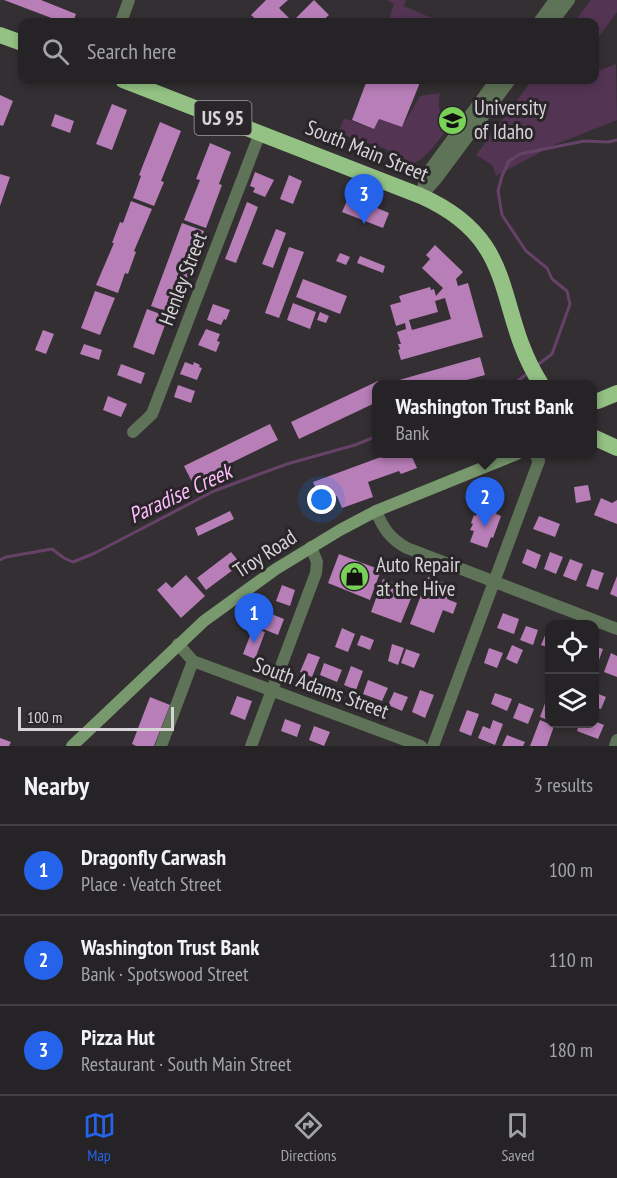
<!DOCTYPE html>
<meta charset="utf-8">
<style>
:root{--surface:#262326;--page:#2e2b2e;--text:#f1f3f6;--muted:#a4a4a7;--line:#424043;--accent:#2563eb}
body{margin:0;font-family:"PT Sans Narrow",sans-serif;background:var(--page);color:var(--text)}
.controls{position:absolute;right:18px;bottom:18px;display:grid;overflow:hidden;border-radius:12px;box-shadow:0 3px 9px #0003}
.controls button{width:54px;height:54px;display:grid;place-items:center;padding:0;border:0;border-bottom:2px solid var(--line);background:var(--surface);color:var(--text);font:30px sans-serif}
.scale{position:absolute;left:18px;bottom:15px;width:156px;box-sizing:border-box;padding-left:6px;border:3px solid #d6d4d6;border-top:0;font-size:16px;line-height:21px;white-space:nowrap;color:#d6d4d6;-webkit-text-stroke:4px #292529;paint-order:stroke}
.you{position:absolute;left:322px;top:500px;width:21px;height:21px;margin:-15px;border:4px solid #fff;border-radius:50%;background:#1a73e8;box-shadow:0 0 0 9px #1a73e833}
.badge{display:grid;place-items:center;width:39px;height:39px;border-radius:50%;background:var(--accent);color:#fff;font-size:20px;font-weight:700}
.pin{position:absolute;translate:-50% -50px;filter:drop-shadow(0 2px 3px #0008)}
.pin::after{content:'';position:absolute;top:32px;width:21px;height:18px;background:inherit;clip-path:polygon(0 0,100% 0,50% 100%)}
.popup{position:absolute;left:372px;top:380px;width:225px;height:78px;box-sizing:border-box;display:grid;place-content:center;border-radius:12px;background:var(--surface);filter:drop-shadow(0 2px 4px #0005);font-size:20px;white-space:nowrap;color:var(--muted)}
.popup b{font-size:22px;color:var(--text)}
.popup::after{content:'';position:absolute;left:50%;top:100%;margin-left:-12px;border:12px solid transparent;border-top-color:var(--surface)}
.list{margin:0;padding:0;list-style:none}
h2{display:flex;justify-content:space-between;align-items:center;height:78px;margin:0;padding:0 24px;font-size:26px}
h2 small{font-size:20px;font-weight:400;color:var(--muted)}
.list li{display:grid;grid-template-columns:39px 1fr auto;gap:18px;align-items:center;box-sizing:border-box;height:90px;padding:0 24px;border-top:2px solid var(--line)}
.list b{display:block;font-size:22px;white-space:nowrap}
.list p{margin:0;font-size:20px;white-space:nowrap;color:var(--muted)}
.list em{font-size:20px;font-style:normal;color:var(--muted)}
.icon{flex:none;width:33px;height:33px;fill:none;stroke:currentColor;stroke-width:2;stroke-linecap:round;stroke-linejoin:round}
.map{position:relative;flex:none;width:617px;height:746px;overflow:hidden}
.search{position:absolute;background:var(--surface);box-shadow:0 3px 9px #0003;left:18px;right:18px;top:18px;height:66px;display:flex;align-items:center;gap:15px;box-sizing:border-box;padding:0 21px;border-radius:12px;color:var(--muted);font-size:22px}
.sheet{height:348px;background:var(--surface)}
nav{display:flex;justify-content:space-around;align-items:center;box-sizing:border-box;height:84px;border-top:2px solid var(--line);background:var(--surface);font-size:16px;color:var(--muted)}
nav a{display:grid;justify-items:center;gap:3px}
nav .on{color:var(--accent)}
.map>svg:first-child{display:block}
.green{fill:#533453}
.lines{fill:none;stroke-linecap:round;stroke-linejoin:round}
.stream{stroke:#674268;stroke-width:3}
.building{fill:#b87eb8;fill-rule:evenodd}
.minor{stroke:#5f7358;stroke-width:12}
.secondary{stroke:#78986d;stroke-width:12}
.trunk{stroke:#94c284;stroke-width:16}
.labels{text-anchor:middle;stroke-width:6;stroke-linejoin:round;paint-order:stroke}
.shield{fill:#292529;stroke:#a2a0a2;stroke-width:1.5}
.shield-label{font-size:20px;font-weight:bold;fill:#d6d4d6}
.poi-label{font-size:21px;fill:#d6d4d6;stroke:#292529;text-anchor:start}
.street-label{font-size:21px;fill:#d6d4d6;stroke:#292529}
.water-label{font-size:22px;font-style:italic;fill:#febefd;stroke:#292529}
</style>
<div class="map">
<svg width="617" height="746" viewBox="0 0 617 746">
<rect width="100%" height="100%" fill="#332f32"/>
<path class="green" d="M 387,0 L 406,0 L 404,6 L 441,22 L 388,22 L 394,4 Z
M 591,0 L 617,0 L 617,12 L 595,42 L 594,22 L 574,22 Z
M 616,64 L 617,120 L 554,145 L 496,176 L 492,165 L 476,155 L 532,80 L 594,80 L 595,72 Z
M 440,93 C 437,108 439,114 451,125 C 438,140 425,163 405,166 L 386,149 L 338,133 L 344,118 L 374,129 L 379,119 L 402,127 L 420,96 Z"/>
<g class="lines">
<path class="stream" d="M 536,366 L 552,354 L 570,304 L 567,291 L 552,279 L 547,268 L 526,251 L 502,215 L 498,191 L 502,176 L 509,161 L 520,154 L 584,141 L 608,142 L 617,140
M 514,384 L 529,372
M 0,560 L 6,557 L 52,549 L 64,558 L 73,562 L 95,553 L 214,491 L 287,464 L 355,445 L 377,436"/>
</g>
<path class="building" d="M 4,0 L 41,0 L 76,14 L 73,22 L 62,22 Z
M 266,0 L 288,0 L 279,8 L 291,20 L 288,22 L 259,22 L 251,15 Z
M 314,0 L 329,15 L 321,22 L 292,22 Z
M 367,80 L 421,80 L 402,127 L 379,119 L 374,129 L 352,120 Z
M 0,95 L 13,101 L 3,126 L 0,125 Z
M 112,104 L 127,110 L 112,150 L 96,144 Z
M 55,114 L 74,121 L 70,133 L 51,126 Z
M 160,122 L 181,131 L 161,181 L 164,182 L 154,206 L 133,198 L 141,176 L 139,175 Z
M 210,143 L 231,152 L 219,184 L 222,185 L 206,228 L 184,220 L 200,180 L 196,179 Z
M 255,172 L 274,180 L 265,197 L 253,192 L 255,188 L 250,186 Z
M 0,174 L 10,177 L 0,206 Z
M 289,175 L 302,181 L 293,204 L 280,199 Z
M 349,196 L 389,213 L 383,228 L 342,212 Z
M 131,201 L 152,209 L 134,251 L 136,252 L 128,274 L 125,273 L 118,293 L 96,285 L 114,243 L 112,243 L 120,222 L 123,223 Z
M 247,202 L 258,207 L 236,263 L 225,259 Z
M 182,223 L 204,231 L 174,314 L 151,306 Z
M 276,229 L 286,233 L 273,268 L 262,264 Z
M 435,245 L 463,272 L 456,279 L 458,286 L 468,283 L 483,337 L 401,360 L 398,350 L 400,349 L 398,344 L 401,344 L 397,332 L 406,329 L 405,323 L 396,326 L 390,305 L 401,302 L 399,296 L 430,287 L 431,290 L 434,289 L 436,296 L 443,288 L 422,268 L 430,259 L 426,255 ZM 445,298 L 451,319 L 412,330 L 409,320 L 438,312 L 435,301 Z
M 289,247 L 304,252 L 279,318 L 265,313 Z
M 340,253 L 350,257 L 346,265 L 336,261 Z
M 360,256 L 385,266 L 383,273 L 357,263 Z
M 303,279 L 347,296 L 340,314 L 296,297 Z
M 95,291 L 115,298 L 100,335 L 81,328 Z
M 293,303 L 316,312 L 310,329 L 287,320 Z
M 213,304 L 230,310 L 226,320 L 224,319 L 221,325 L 207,320 Z
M 147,309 L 168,317 L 154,355 L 133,347 Z
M 320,312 L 329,316 L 326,323 L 317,320 Z
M 206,329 L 220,334 L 217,341 L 220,342 L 216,352 L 198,345 Z
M 43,330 L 54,334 L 46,354 L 35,350 Z
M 84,344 L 102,350 L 99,360 L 80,354 Z
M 480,357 L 485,375 L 452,384 L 385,384 Z
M 185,362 L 193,365 L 194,362 L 200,365 L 199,367 L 202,368 L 197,380 L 180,374 Z
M 121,364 L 145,373 L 141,384 L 117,375 Z
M 378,381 L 379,384 L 377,384 L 377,402 L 299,439 L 291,422 Z
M 178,385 L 195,391 L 191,403 L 174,397 Z
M 108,396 L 127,404 L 121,417 L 103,410 Z
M 270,424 L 278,440 L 192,482 L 184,466 Z
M 389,454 L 420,454 L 412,457 L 417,468 L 401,474 L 399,471 L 368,482 L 373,497 L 342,508 L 337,496 L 321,502 L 313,482 Z
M 588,485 L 591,500 L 576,503 L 574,487 Z
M 601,498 L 612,503 L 617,500 L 617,524 L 594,515 Z
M 481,502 L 491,506 L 490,509 L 497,511 L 496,514 L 501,516 L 493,538 L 491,537 L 487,548 L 470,542 L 474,531 L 470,530 L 473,524 L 471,523 L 474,515 L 476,516 Z
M 230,511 L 234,519 L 198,536 L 195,528 Z
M 539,516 L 560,524 L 555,537 L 533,529 Z
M 527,549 L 541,555 L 536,569 L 522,563 Z
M 231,552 L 241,564 L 206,590 L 197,578 Z
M 550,552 L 563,557 L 556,574 L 544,569 Z
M 339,554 L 381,570 L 370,600 L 328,583 Z
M 570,559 L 583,564 L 576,581 L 563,576 Z
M 592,569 L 604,573 L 598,590 L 586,586 Z
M 186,575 L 205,596 L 181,618 L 157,590 L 166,582 L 172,588 Z
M 617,576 L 617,597 L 610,594 Z
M 428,577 L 452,586 L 447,599 L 457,603 L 453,614 L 443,610 L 434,633 L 410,624 Z
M 383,579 L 414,591 L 401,623 L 371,612 Z
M 282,585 L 295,590 L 290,606 L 276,601 Z
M 269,613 L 284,619 L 278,635 L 263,629 Z
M 503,613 L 519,619 L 514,634 L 497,628 Z
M 526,626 L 538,630 L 533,645 L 520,640 Z
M 253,628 L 265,632 L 255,659 L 243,654 Z
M 342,628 L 355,634 L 348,652 L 335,647 Z
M 546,633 L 550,635 L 550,648 L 541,645 Z
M 361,635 L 374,640 L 370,650 L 357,645 Z
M 392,644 L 404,648 L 398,665 L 388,661 Z
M 512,645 L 523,650 L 517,664 L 506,659 Z
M 594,646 L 603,649 L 595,671 L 594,671 Z
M 489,648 L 503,653 L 497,668 L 484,663 Z
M 406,649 L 420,654 L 414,668 L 401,663 Z
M 308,653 L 320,657 L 312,677 L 300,672 Z
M 611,653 L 617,656 L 617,677 L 604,672 Z
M 324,663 L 342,670 L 337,682 L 320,675 Z
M 351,666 L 363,671 L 356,690 L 344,685 Z
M 368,680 L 388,688 L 382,701 L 363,694 Z
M 420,690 L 434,695 L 425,718 L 412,712 Z
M 394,692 L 408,697 L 402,711 L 388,705 Z
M 495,693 L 512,699 L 507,711 L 491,704 Z
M 596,693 L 606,697 L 601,709 L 594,707 Z
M 237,696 L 252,701 L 245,720 L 230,714 Z
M 150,697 L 170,705 L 154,746 L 136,746 L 132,744 Z
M 519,703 L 534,709 L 528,724 L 513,718 Z
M 545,703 L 550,705 L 550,721 L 540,717 Z
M 467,710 L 479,714 L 471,736 L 459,731 Z
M 285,719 L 301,725 L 297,737 L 281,731 Z
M 493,720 L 503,724 L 495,745 L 478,738 L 483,726 L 490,729 Z
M 540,720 L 554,726 L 547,746 L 530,746 Z
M 594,721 L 604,725 L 598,739 L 577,731 L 579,724 L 594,724 Z
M 314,726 L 330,732 L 324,746 L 309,740 Z
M 507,735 L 525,742 L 523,746 L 502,746 Z
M 0,738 L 11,742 L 9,746 L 0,746 Z"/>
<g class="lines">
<path class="minor" d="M 121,22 L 129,0
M 539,22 L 555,0
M 552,22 L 569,0
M 422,193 L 426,175 L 496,80
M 421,196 L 437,178 L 510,80
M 133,432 L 152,414 L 260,133
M 376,511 C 383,528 390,539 407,548 L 617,629
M 178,644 L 193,661 L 421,746
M 161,746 L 193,661
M 251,746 L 316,573 L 317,562 L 311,547
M 433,746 L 537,466 L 539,461 L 535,454
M 615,746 L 617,740"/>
<path class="secondary" d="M 72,746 L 204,621 L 276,569 L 340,530 L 376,511 L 517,454"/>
<path class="trunk" d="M 0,35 L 22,43
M 123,80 L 421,196 C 522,241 493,309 541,384
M 593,401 L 598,401 L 617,393
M 593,437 L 617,448"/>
</g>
<defs>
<symbol id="university-disc" viewBox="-11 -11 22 22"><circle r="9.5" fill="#79d158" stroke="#292529"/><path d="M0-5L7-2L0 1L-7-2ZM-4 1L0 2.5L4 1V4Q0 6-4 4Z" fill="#111"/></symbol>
<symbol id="shop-disc" viewBox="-11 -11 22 22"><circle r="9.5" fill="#79d158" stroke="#292529"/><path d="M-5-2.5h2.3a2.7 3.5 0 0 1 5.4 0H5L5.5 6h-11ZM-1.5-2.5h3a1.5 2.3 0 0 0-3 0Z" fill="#111"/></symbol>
</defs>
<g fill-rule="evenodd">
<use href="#university-disc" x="436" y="104" width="33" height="33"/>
<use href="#shop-disc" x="338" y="560" width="33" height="33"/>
</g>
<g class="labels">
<rect class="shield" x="194.5" y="101" width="57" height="34" rx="4.5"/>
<g class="shield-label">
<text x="223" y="125">US 95</text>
</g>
<g class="poi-label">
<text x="474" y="115">University<tspan x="474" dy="24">of Idaho</tspan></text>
<text x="376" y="572">Auto Repair<tspan x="376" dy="24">at the Hive</tspan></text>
</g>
<g class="street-label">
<text transform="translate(367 151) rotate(22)" y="7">South Main Street</text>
<text transform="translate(183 279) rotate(-69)" y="7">Henley Street</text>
<text transform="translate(265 554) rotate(-33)" y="7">Troy Road</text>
<text transform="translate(321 688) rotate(20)" y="7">South Adams Street</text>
</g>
<g class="water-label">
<text transform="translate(180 493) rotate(-25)" y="8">Paradise Creek</text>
</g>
</g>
</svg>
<div class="controls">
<button><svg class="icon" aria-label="locate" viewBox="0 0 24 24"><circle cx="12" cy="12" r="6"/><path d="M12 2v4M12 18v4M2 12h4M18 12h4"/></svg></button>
<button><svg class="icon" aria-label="layers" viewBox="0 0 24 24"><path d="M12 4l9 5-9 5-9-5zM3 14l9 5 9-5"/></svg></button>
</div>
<div class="scale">100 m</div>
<div class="you"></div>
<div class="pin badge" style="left:254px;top:643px">1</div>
<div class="pin badge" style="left:485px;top:527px">2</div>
<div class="popup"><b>Washington Trust Bank</b>Bank</div>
<div class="pin badge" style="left:364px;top:224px">3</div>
<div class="search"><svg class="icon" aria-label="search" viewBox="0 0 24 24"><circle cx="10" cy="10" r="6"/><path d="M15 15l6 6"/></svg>Search here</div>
</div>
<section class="sheet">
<h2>Nearby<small>3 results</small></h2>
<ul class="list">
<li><span class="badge">1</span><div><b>Dragonfly Carwash</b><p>Place · Veatch Street</p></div><em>100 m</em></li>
<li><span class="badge">2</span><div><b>Washington Trust Bank</b><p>Bank · Spotswood Street</p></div><em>110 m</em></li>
<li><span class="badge">3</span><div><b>Pizza Hut</b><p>Restaurant · South Main Street</p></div><em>180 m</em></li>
</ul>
</section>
<nav>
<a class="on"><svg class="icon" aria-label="map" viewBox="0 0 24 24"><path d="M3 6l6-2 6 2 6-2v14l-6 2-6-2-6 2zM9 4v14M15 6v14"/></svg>Map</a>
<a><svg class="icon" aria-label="directions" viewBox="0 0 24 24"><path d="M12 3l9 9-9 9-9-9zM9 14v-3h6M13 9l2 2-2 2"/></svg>Directions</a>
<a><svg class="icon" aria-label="saved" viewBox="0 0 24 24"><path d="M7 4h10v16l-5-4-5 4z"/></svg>Saved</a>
</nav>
